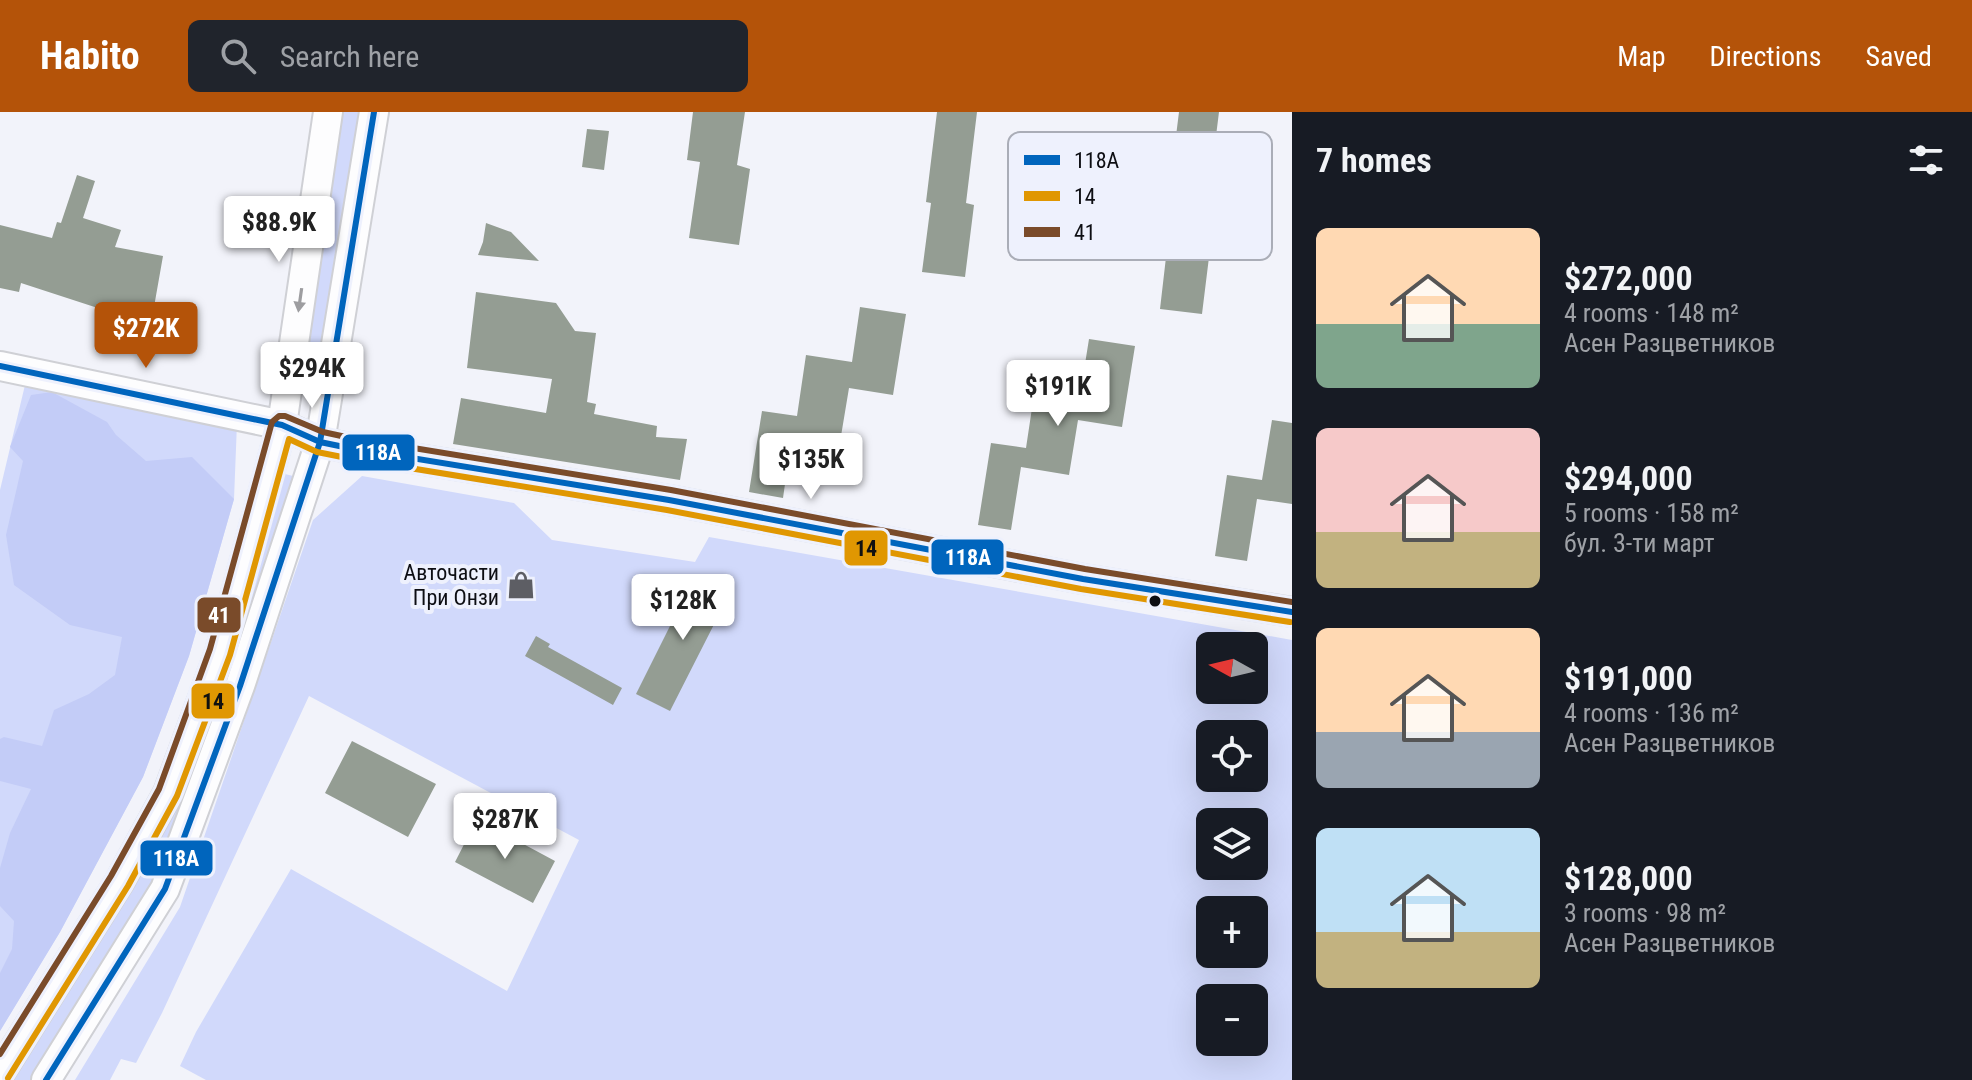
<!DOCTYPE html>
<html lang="en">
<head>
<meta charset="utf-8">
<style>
  :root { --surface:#171b24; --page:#20242c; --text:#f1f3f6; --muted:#9ea1a6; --accent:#b45309 }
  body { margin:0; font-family:"Roboto Condensed",sans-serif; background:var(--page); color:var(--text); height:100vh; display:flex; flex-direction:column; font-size:30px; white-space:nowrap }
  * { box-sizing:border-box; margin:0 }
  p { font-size:26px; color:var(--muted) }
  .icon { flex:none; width:44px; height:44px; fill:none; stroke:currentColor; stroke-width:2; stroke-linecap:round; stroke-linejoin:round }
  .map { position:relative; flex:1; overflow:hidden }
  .details { display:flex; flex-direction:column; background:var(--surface); width:680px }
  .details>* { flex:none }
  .needle { width:52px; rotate:278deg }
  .buttons { position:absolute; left:1196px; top:520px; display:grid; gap:16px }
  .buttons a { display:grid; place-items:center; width:72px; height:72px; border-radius:12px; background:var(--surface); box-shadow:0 8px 32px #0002; font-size:40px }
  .price { position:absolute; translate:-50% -68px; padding:0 18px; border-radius:8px; background:#fff; color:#222; font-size:26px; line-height:52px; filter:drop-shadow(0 2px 4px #0008) }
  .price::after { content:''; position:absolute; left:50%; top:48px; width:24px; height:18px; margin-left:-12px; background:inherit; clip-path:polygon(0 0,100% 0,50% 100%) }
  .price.on { background:var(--accent); color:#fff }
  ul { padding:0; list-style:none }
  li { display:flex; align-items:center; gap:24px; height:200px; padding:0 24px }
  li span { display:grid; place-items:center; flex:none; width:224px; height:160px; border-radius:12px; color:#555 }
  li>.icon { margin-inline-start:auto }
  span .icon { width:96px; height:96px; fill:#fffc; stroke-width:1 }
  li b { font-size:34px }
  h2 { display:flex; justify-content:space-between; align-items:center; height:96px; padding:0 24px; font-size:34px }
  header { display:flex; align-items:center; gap:48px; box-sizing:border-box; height:112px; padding:0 40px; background:var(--accent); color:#fff }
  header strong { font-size:38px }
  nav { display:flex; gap:44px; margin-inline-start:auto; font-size:28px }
  .search { width:560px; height:72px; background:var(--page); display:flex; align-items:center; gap:20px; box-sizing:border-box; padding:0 28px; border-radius:12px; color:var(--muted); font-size:30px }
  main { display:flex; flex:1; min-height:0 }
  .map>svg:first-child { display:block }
  .green { fill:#d1d9fb; fill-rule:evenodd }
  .forest { fill:#c3ccf7 }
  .building { fill:#949d93 }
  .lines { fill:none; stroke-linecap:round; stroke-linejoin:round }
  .tertiary-casing { stroke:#cfd0d5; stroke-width:32 }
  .tertiary { stroke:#fdfdfe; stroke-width:28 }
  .bus-1-casing { stroke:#eef1fd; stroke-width:12 }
  .bus-2-casing { stroke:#eef1fd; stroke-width:12 }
  .bus-3-casing { stroke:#eef1fd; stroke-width:12 }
  .bus-1 { stroke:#0065bd; stroke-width:6 }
  .bus-2 { stroke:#e09702; stroke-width:6 }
  .bus-3 { stroke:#7a4b2a; stroke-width:6 }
  .oneway { fill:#9d9da0 }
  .bus-dot { fill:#0d0e13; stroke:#eef1fd; stroke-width:3 }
  .labels { text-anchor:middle; stroke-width:8; stroke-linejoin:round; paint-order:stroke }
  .poi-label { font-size:22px; fill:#0d0e13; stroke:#eef1fd; text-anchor:end }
  .key { fill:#eef1fd; stroke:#aaadb7; stroke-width:2 }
  .key-label { font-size:22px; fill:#0d0e13 }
  .line-badge { stroke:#eef1fd; stroke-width:3 }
  .badge-label { font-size:22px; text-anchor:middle; font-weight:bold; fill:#fff }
  .pale-badge-label { font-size:22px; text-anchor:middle; font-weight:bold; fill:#111 }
</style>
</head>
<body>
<header>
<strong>Habito</strong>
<div class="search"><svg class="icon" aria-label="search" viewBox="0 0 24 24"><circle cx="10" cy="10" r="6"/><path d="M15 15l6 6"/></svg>Search here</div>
<nav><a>Map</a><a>Directions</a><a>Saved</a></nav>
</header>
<main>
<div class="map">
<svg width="1292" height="968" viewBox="0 0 1292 968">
  <rect width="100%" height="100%" fill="#f2f3fa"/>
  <path class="green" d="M328,0H372L332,260L290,255Z
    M25,273L237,311L234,387L189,544L143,665L60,820L0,919V378Z
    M269,358L309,368L165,777L46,968H0L168,681Z
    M362,364L514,391L552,428L695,450L709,425L1292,528V968H206L180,954L196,920L291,757L507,879L579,728L309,584L162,901L136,951L121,947L110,968H75L180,795L313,408ZM1210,534H1254V578H1210ZM1210,622H1254V666H1210ZM1210,710H1254V754H1210ZM1210,798H1254V842H1210ZM1210,886H1254V930H1210Z"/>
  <path class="forest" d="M52,280L107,310L116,323L146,349L192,345L234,387L189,544L143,665L60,820L0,919V861L12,837L14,809L0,794V756L10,721L31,677L0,669V627L4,625L42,634L54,598L89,582L115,563L122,525L70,513L14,473L6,423L23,349L10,335L31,283Z"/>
  <path class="building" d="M693,0H745L737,53L750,57L739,133L689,126L700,50L687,48Z
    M937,0H977L966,91L974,93L965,165L922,160L931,91L926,90Z
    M1179,0H1219L1203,128L1211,129L1202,202L1160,197L1168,128H1163Z
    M587,17L609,19L604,58L582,55Z
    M77,63L95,69L83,106L121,118L115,135L163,144L151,212L140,210L129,217L122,206L109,203L110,200L21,171L19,180L0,176V113L52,126L57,110L61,111Z
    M486,111L511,120L539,149L478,143L483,130Z
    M476,180L556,191L575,219L596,221L587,290L596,292L594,302L657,314L656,325L687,327L680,368L453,332L461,286L546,301L552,267L467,256Z
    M860,195L906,202L893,283L849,276L840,330L792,323L783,386L749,380L762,299L797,304L806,243L852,250Z
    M1089,227L1135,234L1122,315L1078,308L1069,363L1021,355L1011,418L978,413L991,331L1026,336L1035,276L1080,283Z
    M1272,308L1292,311V392L1257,387L1247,449L1215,444L1227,363L1262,368Z
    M696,462L731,479L670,599L636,582Z
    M536,524L550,532L548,535L622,576L613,593L525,544Z
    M352,629L436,672L408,725L325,681Z
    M477,707L555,749L533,791L455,750Z"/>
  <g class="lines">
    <defs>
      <path id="tertiary" d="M0,254L282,313L320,330L344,335L669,388L1083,467L1292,500
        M0,961L120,769L168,681L220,540L282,313L328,0
        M46,968L165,777L240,574L320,330L374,0"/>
    </defs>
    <use href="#tertiary" class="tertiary-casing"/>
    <use href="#tertiary" class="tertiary"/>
    <defs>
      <path id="bus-1" d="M0,254L282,313L320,330L344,335L669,388L1083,467L1292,500
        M46,968L165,777L240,574L320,330L374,0"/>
      <path id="bus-2" d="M8,966L128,774L177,684L230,543L289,327L317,340L342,345L667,398L1081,477L1290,510"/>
      <path id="bus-3" d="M0,942L111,764L159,677L210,537L272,310L279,304H285L323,320L346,325L671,378L1085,457L1292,490"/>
    </defs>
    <use href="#bus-1" class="bus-1-casing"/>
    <use href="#bus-2" class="bus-2-casing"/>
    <use href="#bus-3" class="bus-3-casing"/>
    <use href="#bus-1" class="bus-1"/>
    <use href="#bus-2" class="bus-2"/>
    <use href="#bus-3" class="bus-3"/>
  </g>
  <defs><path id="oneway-solid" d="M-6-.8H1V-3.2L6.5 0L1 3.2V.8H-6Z" transform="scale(2)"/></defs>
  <use class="oneway" href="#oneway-solid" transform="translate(300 188) rotate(98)"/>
  <defs>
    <symbol id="shop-bare" viewBox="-9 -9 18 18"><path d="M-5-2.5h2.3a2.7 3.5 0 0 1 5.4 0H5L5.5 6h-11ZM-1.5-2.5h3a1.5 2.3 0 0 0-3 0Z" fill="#5d5e64" stroke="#eef1fd" stroke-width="2.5" paint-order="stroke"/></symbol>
  </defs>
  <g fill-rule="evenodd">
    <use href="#shop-bare" x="501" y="453" width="40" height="40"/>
  </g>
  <circle class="bus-dot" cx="1155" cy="489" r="7"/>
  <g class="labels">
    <g class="poi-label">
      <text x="499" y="468">Авточасти<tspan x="499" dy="25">При Онзи</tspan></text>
    </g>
  </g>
  <rect x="1008" y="20" width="264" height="128" rx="12" class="key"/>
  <rect x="1024" y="43" width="36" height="10" fill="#0065bd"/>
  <rect x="1024" y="79" width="36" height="10" fill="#e09702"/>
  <rect x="1024" y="115" width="36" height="10" fill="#7a4b2a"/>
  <g class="key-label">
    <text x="1074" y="56">118А</text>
    <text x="1074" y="92">14</text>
    <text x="1074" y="128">41</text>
  </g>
  <g class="line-badge">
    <rect x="341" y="321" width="75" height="39" rx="8" fill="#0065bd"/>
    <rect x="843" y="417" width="46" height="38" rx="8" fill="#e09702"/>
    <rect x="930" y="426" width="75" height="38" rx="8" fill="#0065bd"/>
    <rect x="196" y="484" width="46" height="38" rx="8" fill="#7a4b2a"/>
    <rect x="190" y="570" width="46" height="38" rx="8" fill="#e09702"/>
    <rect x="139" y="727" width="75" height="38" rx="8" fill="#0065bd"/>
  </g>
  <g class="badge-label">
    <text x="378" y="348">118А</text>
    <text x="968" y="453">118А</text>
    <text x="219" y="511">41</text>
    <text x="176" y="754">118А</text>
  </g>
  <g class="pale-badge-label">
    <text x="866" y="444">14</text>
    <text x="213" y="597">14</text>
  </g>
</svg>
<div class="buttons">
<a><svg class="needle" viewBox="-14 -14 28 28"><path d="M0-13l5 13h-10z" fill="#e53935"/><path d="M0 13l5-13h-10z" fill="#9ea1a6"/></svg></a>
<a><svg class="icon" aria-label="locate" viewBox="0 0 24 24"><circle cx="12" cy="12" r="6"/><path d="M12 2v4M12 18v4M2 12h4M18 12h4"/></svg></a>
<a><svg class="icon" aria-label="layers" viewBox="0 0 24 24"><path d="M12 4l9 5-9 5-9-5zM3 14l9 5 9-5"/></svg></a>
<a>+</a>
<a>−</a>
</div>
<b class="price" style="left:279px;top:152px">$88.9K</b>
<b class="price on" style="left:146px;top:258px">$272K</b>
<b class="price" style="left:312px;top:298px">$294K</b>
<b class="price" style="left:1058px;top:316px">$191K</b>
<b class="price" style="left:811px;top:389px">$135K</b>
<b class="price" style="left:683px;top:530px">$128K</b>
<b class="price" style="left:505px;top:749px">$287K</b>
</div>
<section class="details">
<h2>7 homes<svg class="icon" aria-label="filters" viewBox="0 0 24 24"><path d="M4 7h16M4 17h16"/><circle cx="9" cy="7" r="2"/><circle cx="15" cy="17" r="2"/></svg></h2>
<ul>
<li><span style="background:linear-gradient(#ffd9b3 60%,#7fa58c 0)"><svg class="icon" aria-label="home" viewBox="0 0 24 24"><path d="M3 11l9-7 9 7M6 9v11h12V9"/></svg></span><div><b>$272,000</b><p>4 rooms · 148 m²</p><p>Асен Разцветников</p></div></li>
<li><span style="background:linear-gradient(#f6c9c9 65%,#c2b280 0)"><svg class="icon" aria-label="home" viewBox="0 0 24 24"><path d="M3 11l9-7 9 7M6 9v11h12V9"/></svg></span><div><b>$294,000</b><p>5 rooms · 158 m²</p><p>бул. 3-ти март</p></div></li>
<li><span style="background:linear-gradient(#ffd9b3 65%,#9aa5b1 0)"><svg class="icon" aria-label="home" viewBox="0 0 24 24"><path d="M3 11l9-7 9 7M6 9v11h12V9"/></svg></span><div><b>$191,000</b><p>4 rooms · 136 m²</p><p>Асен Разцветников</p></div></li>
<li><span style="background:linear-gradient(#bfe0f5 65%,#c2b280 0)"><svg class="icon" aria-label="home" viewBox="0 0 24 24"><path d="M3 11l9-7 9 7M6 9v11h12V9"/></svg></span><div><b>$128,000</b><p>3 rooms · 98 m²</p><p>Асен Разцветников</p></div></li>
</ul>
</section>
</main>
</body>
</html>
